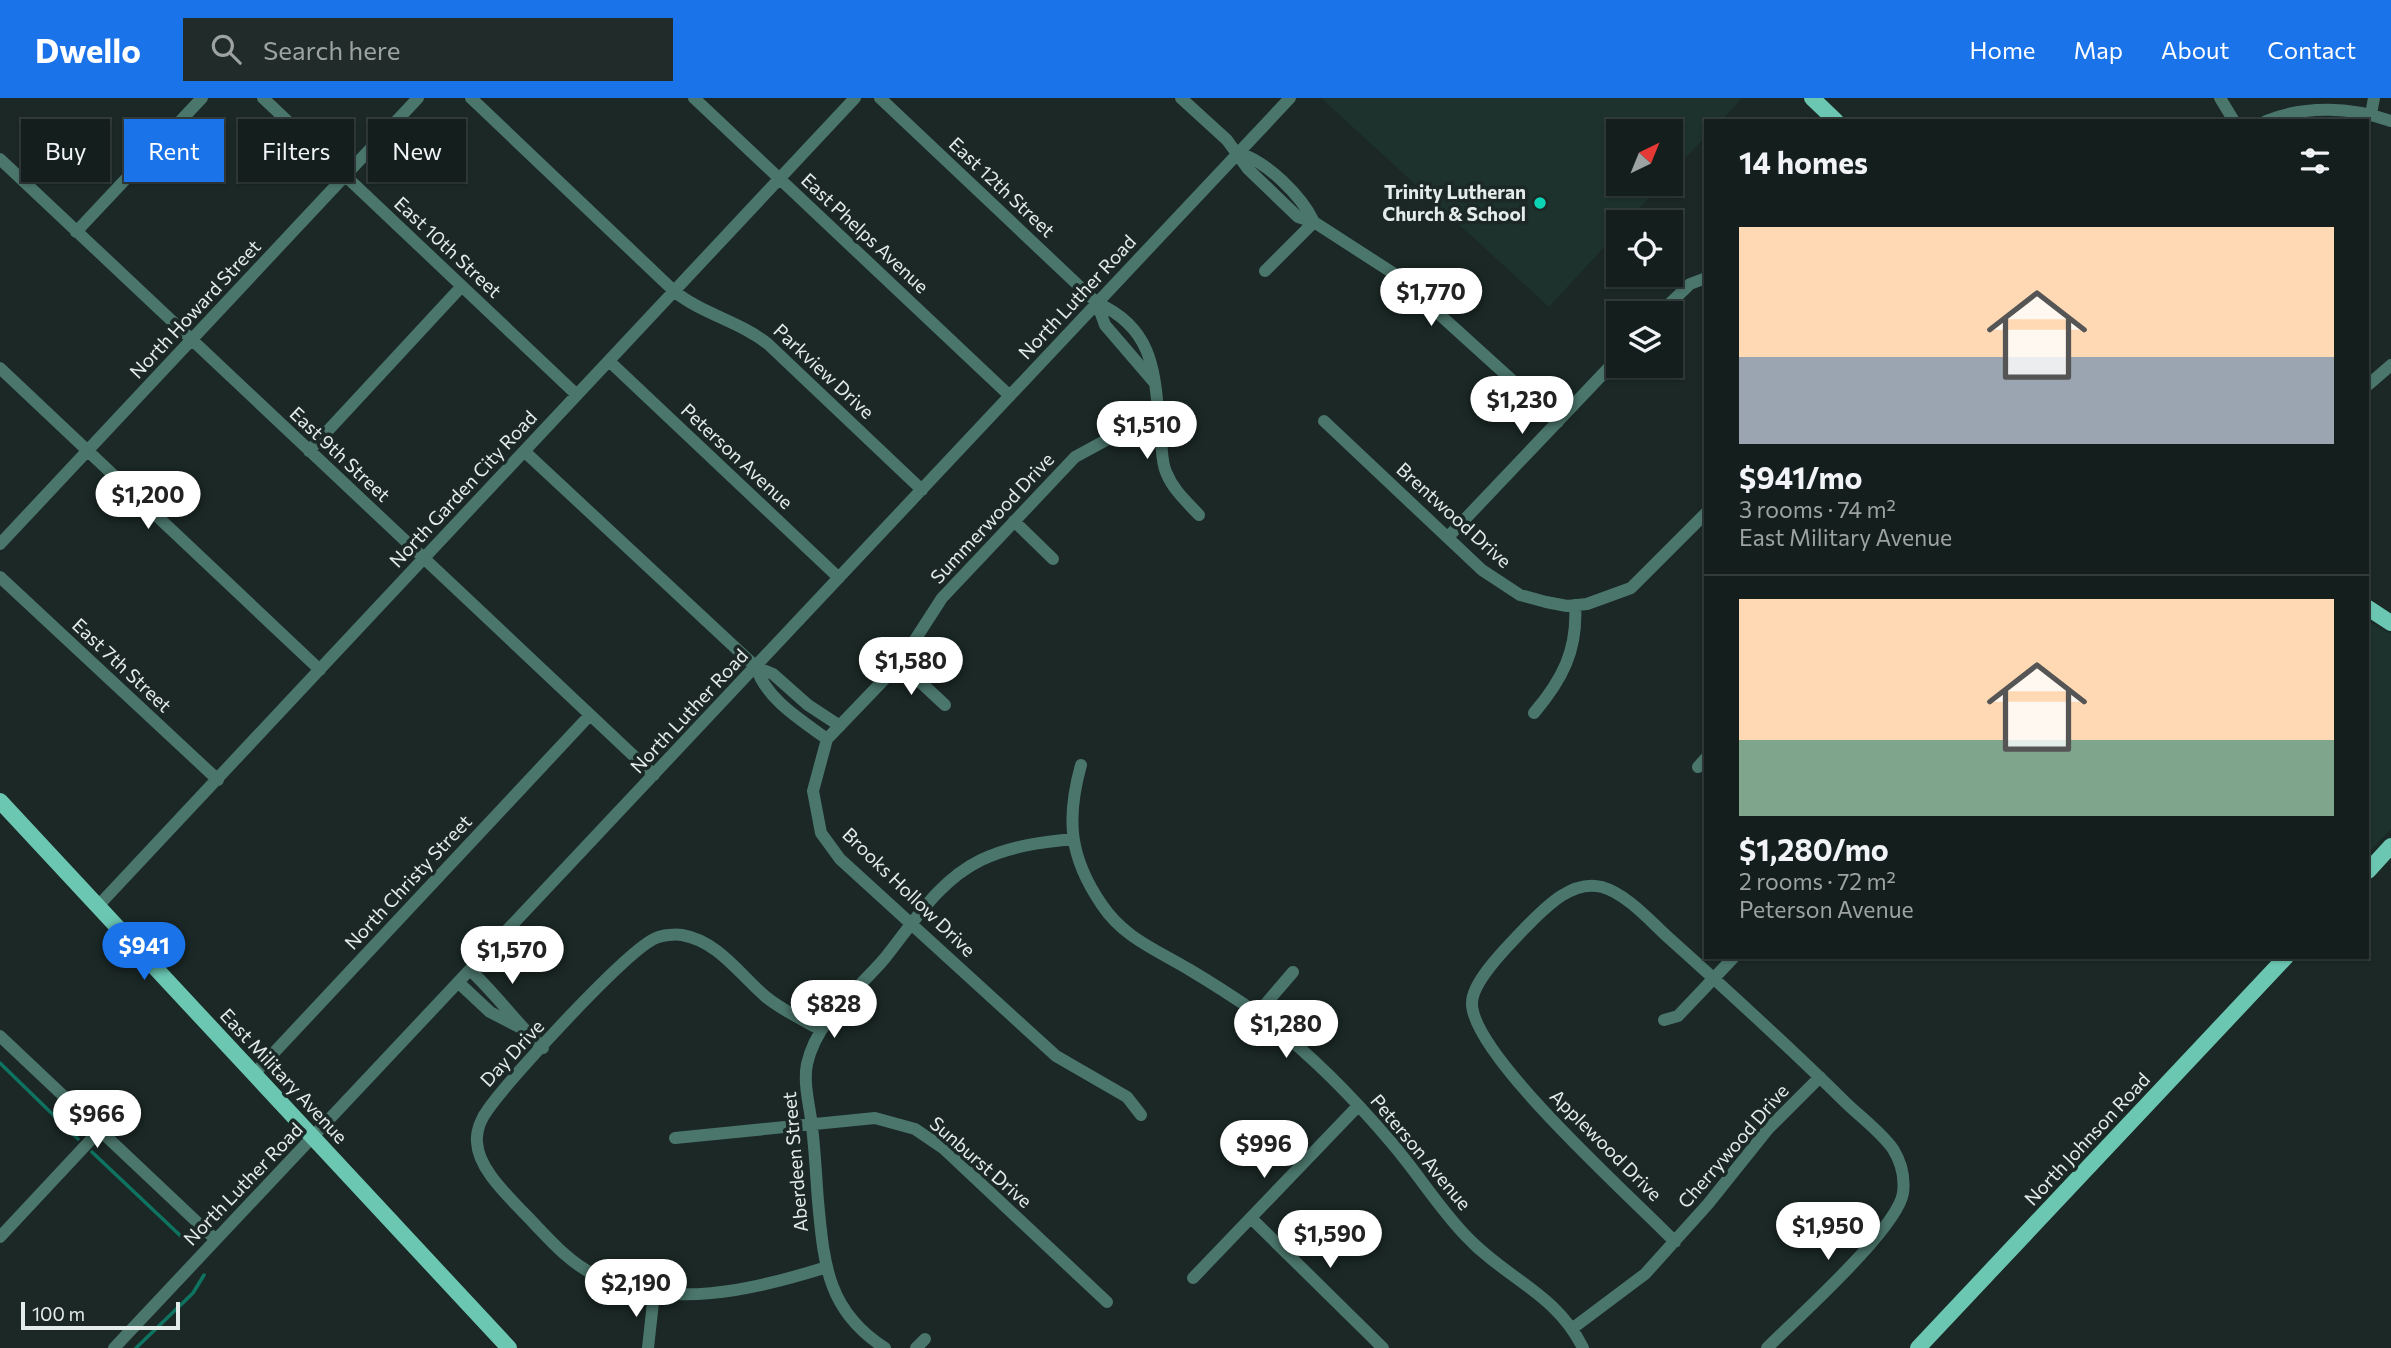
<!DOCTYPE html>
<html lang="en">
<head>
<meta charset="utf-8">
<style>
  :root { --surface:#141e1c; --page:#212b29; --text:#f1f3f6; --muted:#9da2a3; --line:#333c3b; --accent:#1a73e8 }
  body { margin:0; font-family:Commissioner,sans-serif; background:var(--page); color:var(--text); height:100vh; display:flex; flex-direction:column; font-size:26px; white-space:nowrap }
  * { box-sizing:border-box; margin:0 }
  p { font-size:23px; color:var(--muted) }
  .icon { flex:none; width:38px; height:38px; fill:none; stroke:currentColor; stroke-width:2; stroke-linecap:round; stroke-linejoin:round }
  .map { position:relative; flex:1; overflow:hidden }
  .sheet { position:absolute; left:1704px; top:21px; width:665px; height:840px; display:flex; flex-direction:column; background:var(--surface); border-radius:0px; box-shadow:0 2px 5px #0004,0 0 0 2px var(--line) }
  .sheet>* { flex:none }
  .banner { position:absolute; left:21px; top:21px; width:665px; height:63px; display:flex; gap:14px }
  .needle { width:46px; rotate:43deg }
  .buttons { position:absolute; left:1606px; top:21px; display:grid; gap:14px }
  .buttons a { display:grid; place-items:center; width:77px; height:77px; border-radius:0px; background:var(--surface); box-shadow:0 2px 5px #0004,0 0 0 2px var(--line); font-size:35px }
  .scale { position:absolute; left:21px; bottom:18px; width:159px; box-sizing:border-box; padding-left:7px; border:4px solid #e4ecea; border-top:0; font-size:19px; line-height:24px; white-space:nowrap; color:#e4ecea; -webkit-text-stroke:5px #1b2825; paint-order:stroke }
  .price { position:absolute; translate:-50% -60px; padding:0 16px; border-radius:24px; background:#fff; color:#222; font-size:23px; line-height:46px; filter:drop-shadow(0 2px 4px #0008) }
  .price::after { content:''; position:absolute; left:50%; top:42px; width:21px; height:16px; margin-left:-10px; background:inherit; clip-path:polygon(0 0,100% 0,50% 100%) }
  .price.on { background:var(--accent); color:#fff }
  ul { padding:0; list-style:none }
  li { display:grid; align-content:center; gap:14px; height:371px; padding:0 35px }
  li+li { border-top:2px solid var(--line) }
  li span { display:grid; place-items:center; height:217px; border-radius:0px; color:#555 }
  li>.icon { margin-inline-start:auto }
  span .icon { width:126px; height:126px; fill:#fffc; stroke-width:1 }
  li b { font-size:30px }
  h2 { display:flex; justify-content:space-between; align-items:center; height:84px; padding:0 35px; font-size:30px }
  .tag { padding:0 24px; border-radius:0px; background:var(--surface); box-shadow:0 2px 5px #0004,0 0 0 2px var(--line); font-size:24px; line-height:63px }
  .tag.on { background:var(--accent); color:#fff }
  header { display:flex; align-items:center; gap:42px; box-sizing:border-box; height:98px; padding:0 35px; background:var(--accent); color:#fff }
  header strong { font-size:33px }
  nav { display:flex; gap:38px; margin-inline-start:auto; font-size:24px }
  .search { width:490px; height:63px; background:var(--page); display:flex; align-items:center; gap:18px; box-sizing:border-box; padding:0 24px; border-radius:0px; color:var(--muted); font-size:26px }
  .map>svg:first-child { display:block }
  .built { fill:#1d322d }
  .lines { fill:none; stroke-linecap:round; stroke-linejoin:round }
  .stream { stroke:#0f7361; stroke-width:3.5 }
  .minor { stroke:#4b766b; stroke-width:12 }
  .major { stroke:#6bc7b2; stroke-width:16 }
  .poi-dot { fill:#0cd5b5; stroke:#1b2825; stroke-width:2.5 }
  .labels { text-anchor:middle; stroke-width:7; stroke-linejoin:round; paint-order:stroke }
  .street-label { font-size:19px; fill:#e4ecea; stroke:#1b2825 }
  .poi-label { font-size:19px; font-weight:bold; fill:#e4ecea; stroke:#1b2825; text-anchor:end }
</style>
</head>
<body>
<header>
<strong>Dwello</strong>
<div class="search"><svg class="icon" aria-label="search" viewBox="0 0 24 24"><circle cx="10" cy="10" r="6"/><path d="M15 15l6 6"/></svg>Search here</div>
<nav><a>Home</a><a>Map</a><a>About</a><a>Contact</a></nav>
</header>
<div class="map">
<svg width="2391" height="1250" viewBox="0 0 2391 1250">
  <rect width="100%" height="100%" fill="#1b2825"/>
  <path class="built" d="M1321,0H1742L1721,23H1706V38L1671,76V33H1619V86H1662L1627,124H1619V133L1549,209Z
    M2368,523L2391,536V731L2368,755Z"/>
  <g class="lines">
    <path class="stream" d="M0,965L78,1041
      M92,1054L186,1143
      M136,1250L193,1195L204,1177"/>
    <path class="minor" d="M263,0L577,297
      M471,0L674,193C702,216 739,223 768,246L922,392
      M694,0L1010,298
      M880,0L1097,205C1160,233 1154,284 1161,342C1162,353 1162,365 1166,374C1173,392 1187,404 1199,417
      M1181,0L1227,42L1248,71L1298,119L1314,124L1396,177L1558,324
      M2220,0L2234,23
      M2371,16L2374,0
      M2266,23C2306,7 2351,9 2391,23
      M1239,55C1267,64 1301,97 1314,124
      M0,61L654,677
      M76,134L202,0
      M1265,173L1314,124
      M1097,205L1105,227L1154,284
      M1660,215L1690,186L1706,180
      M609,263L839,480
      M0,270L320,572
      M2368,287L2391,267
      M1324,323L1482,472L1520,497L1546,504L1567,508L1587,506L1631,490L1706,415
      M309,353L462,188
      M524,353L756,569L773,576L808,607L840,628
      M1014,423L1053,461
      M1448,439L1619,259
      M0,446L418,0
      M0,479L218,682
      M900,565L945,607
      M756,569C766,601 801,622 827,641
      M1534,615C1562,582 1578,552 1575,507
      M1081,667C1066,721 1069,759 1102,807C1124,840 1157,852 1190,872C1212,885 1235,900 1257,915C1305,951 1351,997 1390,1043C1417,1074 1438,1109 1466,1138C1506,1181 1556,1195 1583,1250
      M1698,669L1706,660
      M98,808L855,0
      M471,873C497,897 517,926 543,950
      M459,885L490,914L521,930
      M1257,916L1293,874
      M1664,922L1678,918L1734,859
      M821,932C803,922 782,912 766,899C740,877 718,843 682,837C675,836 662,837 656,840C628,851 510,980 489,1010C482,1019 476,1032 477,1044C478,1070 506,1096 523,1114C545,1136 566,1163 595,1177C668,1213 754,1192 827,1169
      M0,938L216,1142
      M254,976L590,617
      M1141,1017L1127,999L1056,958L840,761L821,735L813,693L827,641L900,565L942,500L1075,359L1110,340L1160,331
      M675,1040L875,1020L915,1031L943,1050L1107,1204
      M1251,1120L1383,1250
      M0,1139L100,1032
      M1675,1144C1635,1102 1471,957 1472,905C1472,883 1509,847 1524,831C1544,811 1571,781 1602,789C1627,796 1651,824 1670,841C1729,894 1787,947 1843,1002C1859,1018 1880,1033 1893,1051C1901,1064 1905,1080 1903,1095C1898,1130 1796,1221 1767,1250
      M1193,1180L1358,1008
      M1573,1230L1645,1176L1708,1106L1768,1031L1820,979
      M114,1250L1290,0
      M648,1250L654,1195
      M885,1250C827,1213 824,1166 818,1103C816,1078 815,1053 812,1029C810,1009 803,986 807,966C817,921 857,893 885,860C914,824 938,783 981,762C1011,748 1041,744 1073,741
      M916,1250L925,1241"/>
    <path class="major" d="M1812,0L1836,23
      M2368,510L2391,525
      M0,703L509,1250
      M2368,773L2391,748
      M1918,1250L2286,859"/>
  </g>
  <circle class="poi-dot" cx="1540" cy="105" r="7"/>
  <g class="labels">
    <g class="street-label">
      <text transform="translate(1002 89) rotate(43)" y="7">East 12th Street</text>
      <text transform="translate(865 135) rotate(43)" y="7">East Phelps Avenue</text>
      <text transform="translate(448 149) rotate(43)" y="7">East 10th Street</text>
      <text transform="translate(1077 199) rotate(-47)" y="7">North Luther Road</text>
      <text transform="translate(195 211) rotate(-47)" y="7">North Howard Street</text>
      <text transform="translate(824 273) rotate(43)" y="7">Parkview Drive</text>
      <text transform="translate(340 356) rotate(43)" y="7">East 9th Street</text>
      <text transform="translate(737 358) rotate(43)" y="7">Peterson Avenue</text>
      <text transform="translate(463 391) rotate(-47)" y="7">North Garden City Road</text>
      <text transform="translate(1454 417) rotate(42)" y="7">Brentwood Drive</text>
      <text transform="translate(992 420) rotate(-47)" y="7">Summerwood Drive</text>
      <text transform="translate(122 567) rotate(43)" y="7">East 7th Street</text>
      <text transform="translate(689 613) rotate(-47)" y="7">North Luther Road</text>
      <text transform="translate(408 784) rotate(-47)" y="7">North Christy Street</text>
      <text transform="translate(909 794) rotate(44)" y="7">Brooks Hollow Drive</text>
      <text transform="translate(512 955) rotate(-47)" y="7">Day Drive</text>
      <text transform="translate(284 978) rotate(47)" y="7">East Military Avenue</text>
      <text transform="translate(2087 1041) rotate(-47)" y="7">North Johnson Road</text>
      <text transform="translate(1606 1047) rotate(45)" y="7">Applewood Drive</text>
      <text transform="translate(1733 1048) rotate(-49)" y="7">Cherrywood Drive</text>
      <text transform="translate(1421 1054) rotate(50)" y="7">Peterson Avenue</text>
      <text transform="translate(795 1064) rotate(-95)" y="7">Aberdeen Street</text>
      <text transform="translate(981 1064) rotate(41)" y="7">Sunburst Drive</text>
      <text transform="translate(243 1086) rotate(-46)" y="7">North Luther Road</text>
    </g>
    <g class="poi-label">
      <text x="1526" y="101">Trinity Lutheran<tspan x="1526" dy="22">Church &amp; School</tspan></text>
    </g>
  </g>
</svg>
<div class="buttons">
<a><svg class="needle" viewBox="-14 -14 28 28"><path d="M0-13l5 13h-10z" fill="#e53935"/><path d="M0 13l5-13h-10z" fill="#9da2a3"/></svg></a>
<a><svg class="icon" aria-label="locate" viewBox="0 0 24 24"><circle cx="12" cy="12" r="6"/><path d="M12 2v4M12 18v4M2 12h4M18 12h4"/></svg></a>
<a><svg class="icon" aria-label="layers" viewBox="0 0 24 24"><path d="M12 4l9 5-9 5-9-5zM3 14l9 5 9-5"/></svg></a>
</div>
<div class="scale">100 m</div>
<b class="price" style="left:1431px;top:230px">$1,770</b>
<b class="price" style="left:1522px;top:338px">$1,230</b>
<b class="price" style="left:1147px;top:363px">$1,510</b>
<b class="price" style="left:148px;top:433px">$1,200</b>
<b class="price" style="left:911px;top:599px">$1,580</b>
<b class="price on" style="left:144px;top:884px">$941</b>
<b class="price" style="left:512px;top:888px">$1,570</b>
<b class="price" style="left:834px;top:942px">$828</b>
<b class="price" style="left:1286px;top:962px">$1,280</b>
<b class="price" style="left:97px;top:1052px">$966</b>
<b class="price" style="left:1264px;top:1082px">$996</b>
<b class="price" style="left:1828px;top:1164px">$1,950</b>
<b class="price" style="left:1330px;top:1172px">$1,590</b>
<b class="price" style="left:636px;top:1221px">$2,190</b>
<div class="banner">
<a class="tag">Buy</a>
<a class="tag on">Rent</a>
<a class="tag">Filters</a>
<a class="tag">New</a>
</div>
<section class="sheet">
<h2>14 homes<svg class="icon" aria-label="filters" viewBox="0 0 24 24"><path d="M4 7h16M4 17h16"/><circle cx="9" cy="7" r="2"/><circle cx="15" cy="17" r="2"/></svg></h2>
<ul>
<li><span style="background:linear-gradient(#ffd9b3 60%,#9aa5b1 0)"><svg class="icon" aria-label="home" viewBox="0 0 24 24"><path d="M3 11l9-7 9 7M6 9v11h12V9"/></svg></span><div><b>$941/mo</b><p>3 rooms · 74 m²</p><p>East Military Avenue</p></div></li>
<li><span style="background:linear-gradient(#ffd9b3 65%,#7fa58c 0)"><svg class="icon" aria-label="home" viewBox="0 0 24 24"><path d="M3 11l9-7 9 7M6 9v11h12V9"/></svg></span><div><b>$1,280/mo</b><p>2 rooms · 72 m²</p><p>Peterson Avenue</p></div></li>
</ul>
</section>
</div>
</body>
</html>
